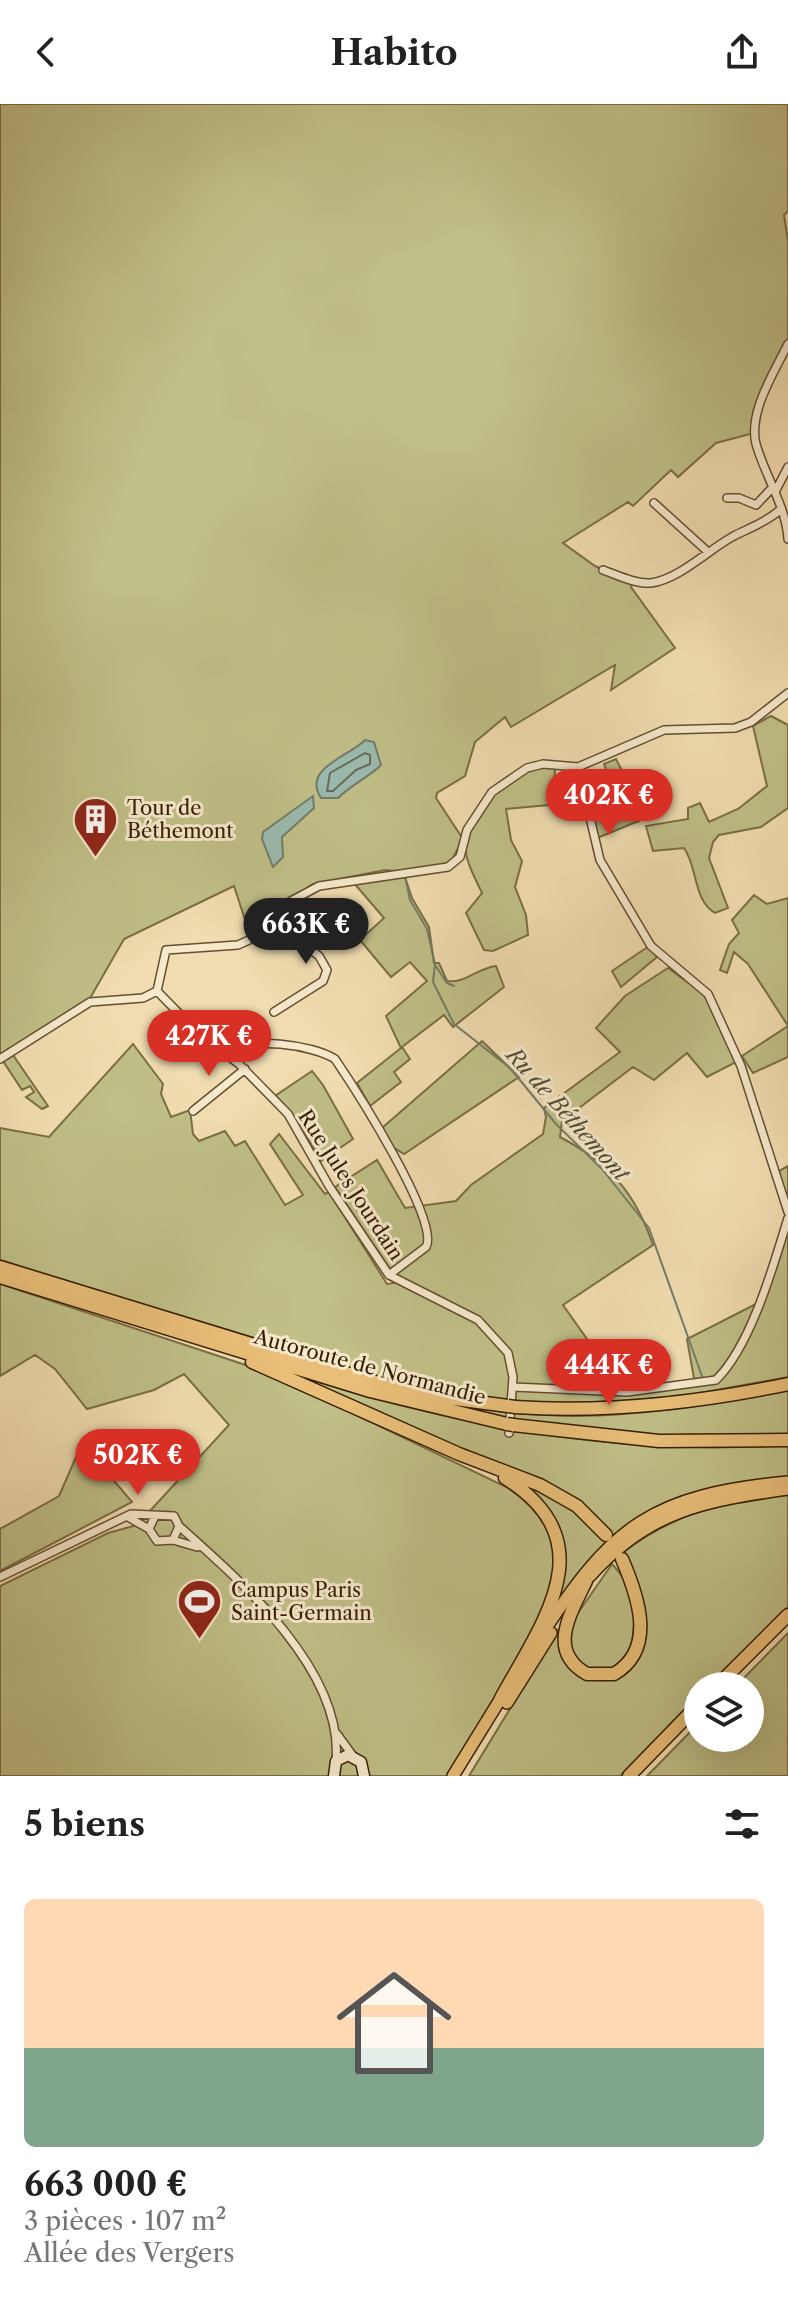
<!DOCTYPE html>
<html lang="fr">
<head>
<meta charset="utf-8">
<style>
  :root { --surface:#fff; --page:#f2f2f2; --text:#222; --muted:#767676; --line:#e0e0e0; --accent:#d93025 }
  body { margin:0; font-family:"Libre Caslon Text",serif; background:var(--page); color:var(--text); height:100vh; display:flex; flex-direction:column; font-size:30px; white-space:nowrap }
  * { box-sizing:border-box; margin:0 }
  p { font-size:26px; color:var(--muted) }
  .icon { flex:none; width:44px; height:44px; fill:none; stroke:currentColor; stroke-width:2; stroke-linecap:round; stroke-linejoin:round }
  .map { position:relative; height:1672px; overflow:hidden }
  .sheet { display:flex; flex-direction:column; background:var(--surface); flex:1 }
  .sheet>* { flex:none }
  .fabs { position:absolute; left:684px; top:1568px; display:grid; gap:16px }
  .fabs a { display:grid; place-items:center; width:80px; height:80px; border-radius:50%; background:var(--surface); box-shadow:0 8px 32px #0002; font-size:40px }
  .price { position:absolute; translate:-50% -68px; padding:0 18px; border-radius:28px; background:var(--accent); color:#fff; font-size:26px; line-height:52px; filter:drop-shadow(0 2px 4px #0008) }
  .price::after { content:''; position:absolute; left:50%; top:48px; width:24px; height:18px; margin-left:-12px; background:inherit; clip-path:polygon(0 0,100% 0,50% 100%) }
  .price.on { background:#222; color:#fff }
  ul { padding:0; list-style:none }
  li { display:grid; align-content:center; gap:16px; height:424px; padding:0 24px }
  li+li { border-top:2px solid var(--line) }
  li span { display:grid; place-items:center; height:248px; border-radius:12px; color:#555 }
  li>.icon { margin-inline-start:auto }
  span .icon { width:144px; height:144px; fill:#fffc; stroke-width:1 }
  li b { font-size:34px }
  h2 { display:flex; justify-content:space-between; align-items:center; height:96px; padding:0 24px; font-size:34px }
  header { display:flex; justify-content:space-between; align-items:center; height:104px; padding:0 24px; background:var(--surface); font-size:36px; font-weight:800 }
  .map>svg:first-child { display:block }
  .green { fill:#c0bf87; stroke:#7b6e44; stroke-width:2 }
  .water { fill:#9bbbaf; stroke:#737c6a; stroke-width:2 }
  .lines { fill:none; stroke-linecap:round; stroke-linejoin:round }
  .shore { stroke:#686c58; stroke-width:2 }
  .stream { stroke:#737c6a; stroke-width:2 }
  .street-casing { stroke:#654e2e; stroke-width:10 }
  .secondary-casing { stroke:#361e02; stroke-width:13 }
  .primary-casing { stroke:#361e02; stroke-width:14 }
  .highway-casing { stroke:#361e02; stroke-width:15 }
  .street { stroke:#f6e9cc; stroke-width:7 }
  .secondary { stroke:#f6e9cc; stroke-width:10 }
  .primary { stroke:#e8be78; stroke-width:11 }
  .highway { stroke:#e8be78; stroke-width:12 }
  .highway-bridge-casing { stroke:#361e02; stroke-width:15; stroke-linecap:butt }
  .highway-bridge { stroke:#e8be78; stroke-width:12 }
  .labels { text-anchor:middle; stroke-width:6; stroke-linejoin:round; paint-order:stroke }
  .poi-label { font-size:20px; fill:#361e02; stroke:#f6e9cc; text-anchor:start }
  .street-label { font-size:20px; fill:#361e02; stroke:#f6e9cc }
  .water-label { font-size:22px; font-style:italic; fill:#544d36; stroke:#f6e9cc }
</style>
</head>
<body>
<header><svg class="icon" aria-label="back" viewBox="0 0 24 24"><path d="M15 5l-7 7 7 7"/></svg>Habito<svg class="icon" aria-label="share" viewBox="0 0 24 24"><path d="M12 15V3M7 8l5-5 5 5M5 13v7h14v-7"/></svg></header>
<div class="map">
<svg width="788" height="1672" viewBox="0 0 788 1672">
  <rect width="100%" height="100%" fill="#f1ddb1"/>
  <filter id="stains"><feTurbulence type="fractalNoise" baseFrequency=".0025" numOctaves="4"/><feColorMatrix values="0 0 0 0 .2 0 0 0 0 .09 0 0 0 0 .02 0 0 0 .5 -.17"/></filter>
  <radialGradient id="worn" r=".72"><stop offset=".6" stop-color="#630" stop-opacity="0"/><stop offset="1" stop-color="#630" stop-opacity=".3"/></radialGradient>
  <path class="green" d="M0,0H788V107L784,111L788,137V236L765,284L754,329L716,339L678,373L671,366L633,402L628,398L563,439L595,462L633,478L631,483L675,544L611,586L615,561L511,623L505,613L475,638L465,672L437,689L436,694L463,735L448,763L423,770L385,766L313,780L290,795L250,831L234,782L124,835L89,896L0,952Z
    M771,612L788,621V704L761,723L719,731L713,738L709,754L728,804L715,809C693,796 698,764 684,744L653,747L646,722L688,715V704L700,699L709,718L738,705L767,682L753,622Z
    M616,655L646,714L597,734L592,710L597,706L612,708L618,697L604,660Z
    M539,662L555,664L554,687L549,701L506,705L511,736L522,757L515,783L526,811L528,831L493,847L484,846L466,809L482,789C477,778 470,766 467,754C457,712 505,674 539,662Z
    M405,773L412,794L429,823L434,859H439L447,877C464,880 478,864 496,862L504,883L453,923L444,911L402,943L410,955L394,968L401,978L370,1002L357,979L401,944L386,912L427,877L410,858L391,873L360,836L384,814L353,778Z
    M754,791L767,800L788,794V953L753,969L742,952L788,922L748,860L734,848L727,869L720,866L729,840L739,829L732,816Z
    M649,842L657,853L621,883L612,867Z
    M668,864L712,896L736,958L707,973L687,949L654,976L633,963L562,1017L560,1033C609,1059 635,1088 653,1141L563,1201L623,1286L695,1280L687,1235L760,1198L787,1109L774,1070L788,1062V1273L645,1299H540L462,1291L376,1273L0,1156V1024L49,1033L133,940L163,980L161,990L171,1013L190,1006L193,1030L199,1037L225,1027L235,1042L245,1037L285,1101L303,1091L270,1040L279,1030L325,1090L329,1088L387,1180L394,1179L392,1168L335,1083L377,1056L405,1104L456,1097L471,1081L543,1030L546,1013L544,1004L620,948L596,924L625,892Z
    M482,937L519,973L404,1050L393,1043L382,1024Z
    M13,951L48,1002L42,1005L26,993L34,988L30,982L22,986L3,957Z
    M312,967L323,981L353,1035L321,1057L299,1020L275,992Z
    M0,1180L267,1268L525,1392L549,1425L556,1454L547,1506L448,1672H0V1482L108,1429L137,1421L229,1321L184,1270L154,1286L87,1305L55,1265L35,1251L0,1272Z
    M277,1265C445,1320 611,1353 788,1341V1374C677,1385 621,1404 557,1500C578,1431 542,1431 521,1377L576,1407L602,1434L581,1404Z
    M788,1285V1331L716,1336L549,1323L405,1293C451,1300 498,1309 545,1311C627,1316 708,1301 788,1285Z
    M93,1352L132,1398L0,1467V1425L59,1392L76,1353Z
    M788,1391V1503L708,1582H698V1592L620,1672H469L558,1526L560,1538L590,1575C670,1579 627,1495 625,1447C674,1410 728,1395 788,1391Z
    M612,1460C639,1488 637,1518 629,1552L605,1569L581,1562L568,1545L571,1519Z
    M788,1529V1672H647L698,1620V1634H750V1582H736Z"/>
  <path class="water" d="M365,636L374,638L381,661C373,670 351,681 338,694H321C301,664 352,651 365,636Z
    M313,692L314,704L282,733L283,753L273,763L262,735L263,728Z"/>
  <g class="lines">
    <path class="shore" d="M365,649L370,651V660L356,666L333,687H327L330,669Z"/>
    <path class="stream" d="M405,772L410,796L427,825L435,860L433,878L454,920L510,964L556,1020L602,1065L649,1124L703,1275
      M435,861L447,879L454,882"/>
    <defs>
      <path id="street" d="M788,240C775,267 748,308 756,340C765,372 786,402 788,435
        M775,388L788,363
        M727,394H739L756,401L773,383
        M654,399L708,448
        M603,466C617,471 635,480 651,479C679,475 707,447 732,433C749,424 765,419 780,406
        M578,663L600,756L651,842L708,890L741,962L788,1108
        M296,830L311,818
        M157,887L166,846L238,841L249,836L291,797L319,782L448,763L460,753L467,726L492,688L527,664L543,660L578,663L664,626L735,624L751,618L788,589
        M157,887L200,931L239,960L288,1010L329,1082L389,1171L478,1216L508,1249L513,1273L509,1329
        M274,908L323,877L327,866L319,852L303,840L280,807
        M227,950C247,931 313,941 335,955C354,983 441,1118 426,1143L389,1171
        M0,955L90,898L143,894L157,887
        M193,1007L245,965
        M513,1283L627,1288L716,1276C751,1242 774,1160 788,1114
        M155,1412L149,1425L157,1437L173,1436L179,1422
        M128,1413L149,1425
        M173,1436L197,1443
        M0,1473L131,1410L174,1412L179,1422C241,1477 344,1567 336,1657
        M337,1630L353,1652"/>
      <path id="secondary" d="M334,1672L336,1657L348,1651L361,1658L364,1672"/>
      <path id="primary" d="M590,1472C649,1406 704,1397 788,1385
        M539,1535C612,1421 652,1391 788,1378
        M507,1599L551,1529
        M453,1672L506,1586"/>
      <path id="highway" d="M0,1163L382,1280L432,1292L508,1302
        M0,1173L370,1287L507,1320
        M252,1258L459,1350L540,1381L577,1402L606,1431
        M515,1303C608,1309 697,1299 788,1280
        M513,1321L659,1337L788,1336
        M586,1477C571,1509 546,1547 587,1570H614C657,1545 638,1492 622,1455
        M717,1582L788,1511
        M501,1594C544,1516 606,1437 505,1374
        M629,1672L698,1601"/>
    </defs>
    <use href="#street" class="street-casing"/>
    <use href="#secondary" class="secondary-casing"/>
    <use href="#primary" class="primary-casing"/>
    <use href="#highway" class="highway-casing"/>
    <use href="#street" class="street"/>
    <use href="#secondary" class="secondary"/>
    <use href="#primary" class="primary"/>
    <use href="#highway" class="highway"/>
    <defs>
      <path id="highway-bridge" d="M508,1302L515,1303
        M507,1320L513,1321"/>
    </defs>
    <use href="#highway-bridge" class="highway-bridge-casing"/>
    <use href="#highway-bridge" class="highway-bridge"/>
  </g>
  <defs>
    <symbol id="building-pin" viewBox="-11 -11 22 30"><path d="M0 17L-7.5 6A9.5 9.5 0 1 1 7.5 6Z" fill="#8f2418" stroke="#f6e9cc"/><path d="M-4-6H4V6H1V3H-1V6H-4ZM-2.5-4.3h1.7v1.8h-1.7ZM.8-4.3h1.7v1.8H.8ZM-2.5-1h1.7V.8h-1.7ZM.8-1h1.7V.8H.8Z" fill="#fff"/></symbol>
    <symbol id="stadium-pin" viewBox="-11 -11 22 30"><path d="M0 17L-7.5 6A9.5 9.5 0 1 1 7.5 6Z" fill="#8f2418" stroke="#f6e9cc"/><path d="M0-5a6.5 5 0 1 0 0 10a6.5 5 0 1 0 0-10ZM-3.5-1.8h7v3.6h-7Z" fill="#fff"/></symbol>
  </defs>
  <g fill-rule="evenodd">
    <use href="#building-pin" x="70" y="690" width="51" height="69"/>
    <use href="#stadium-pin" x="174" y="1472" width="51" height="69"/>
  </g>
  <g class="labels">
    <g class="poi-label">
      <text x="127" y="711">Tour de<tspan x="127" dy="23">Béthemont</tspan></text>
      <text x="231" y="1493">Campus Paris<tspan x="231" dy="23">Saint-Germain</tspan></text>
    </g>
    <g class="street-label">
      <text transform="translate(351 1081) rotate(57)" y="7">Rue Jules Jourdain</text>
      <text transform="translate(370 1263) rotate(15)" y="7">Autoroute de Normandie</text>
    </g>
    <g class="water-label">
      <text transform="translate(568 1010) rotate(48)" y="8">Ru de Béthemont</text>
    </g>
  </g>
  <rect width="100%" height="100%" filter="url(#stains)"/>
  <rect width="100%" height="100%" fill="url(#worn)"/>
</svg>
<div class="fabs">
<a><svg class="icon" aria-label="layers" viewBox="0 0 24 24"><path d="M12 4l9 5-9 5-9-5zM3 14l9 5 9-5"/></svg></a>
</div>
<b class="price" style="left:609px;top:733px">402K €</b>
<b class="price on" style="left:306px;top:862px">663K €</b>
<b class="price" style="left:209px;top:974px">427K €</b>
<b class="price" style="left:609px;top:1303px">444K €</b>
<b class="price" style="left:138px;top:1393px">502K €</b>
</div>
<section class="sheet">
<h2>5 biens<svg class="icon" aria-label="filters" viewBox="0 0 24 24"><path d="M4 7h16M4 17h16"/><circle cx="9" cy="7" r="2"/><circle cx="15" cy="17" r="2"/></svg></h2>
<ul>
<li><span style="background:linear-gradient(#ffd9b3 60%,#7fa58c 0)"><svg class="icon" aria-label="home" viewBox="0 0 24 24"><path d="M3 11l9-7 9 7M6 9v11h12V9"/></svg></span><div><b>663 000 €</b><p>3 pièces · 107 m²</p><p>Allée des Vergers</p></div></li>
</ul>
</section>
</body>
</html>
